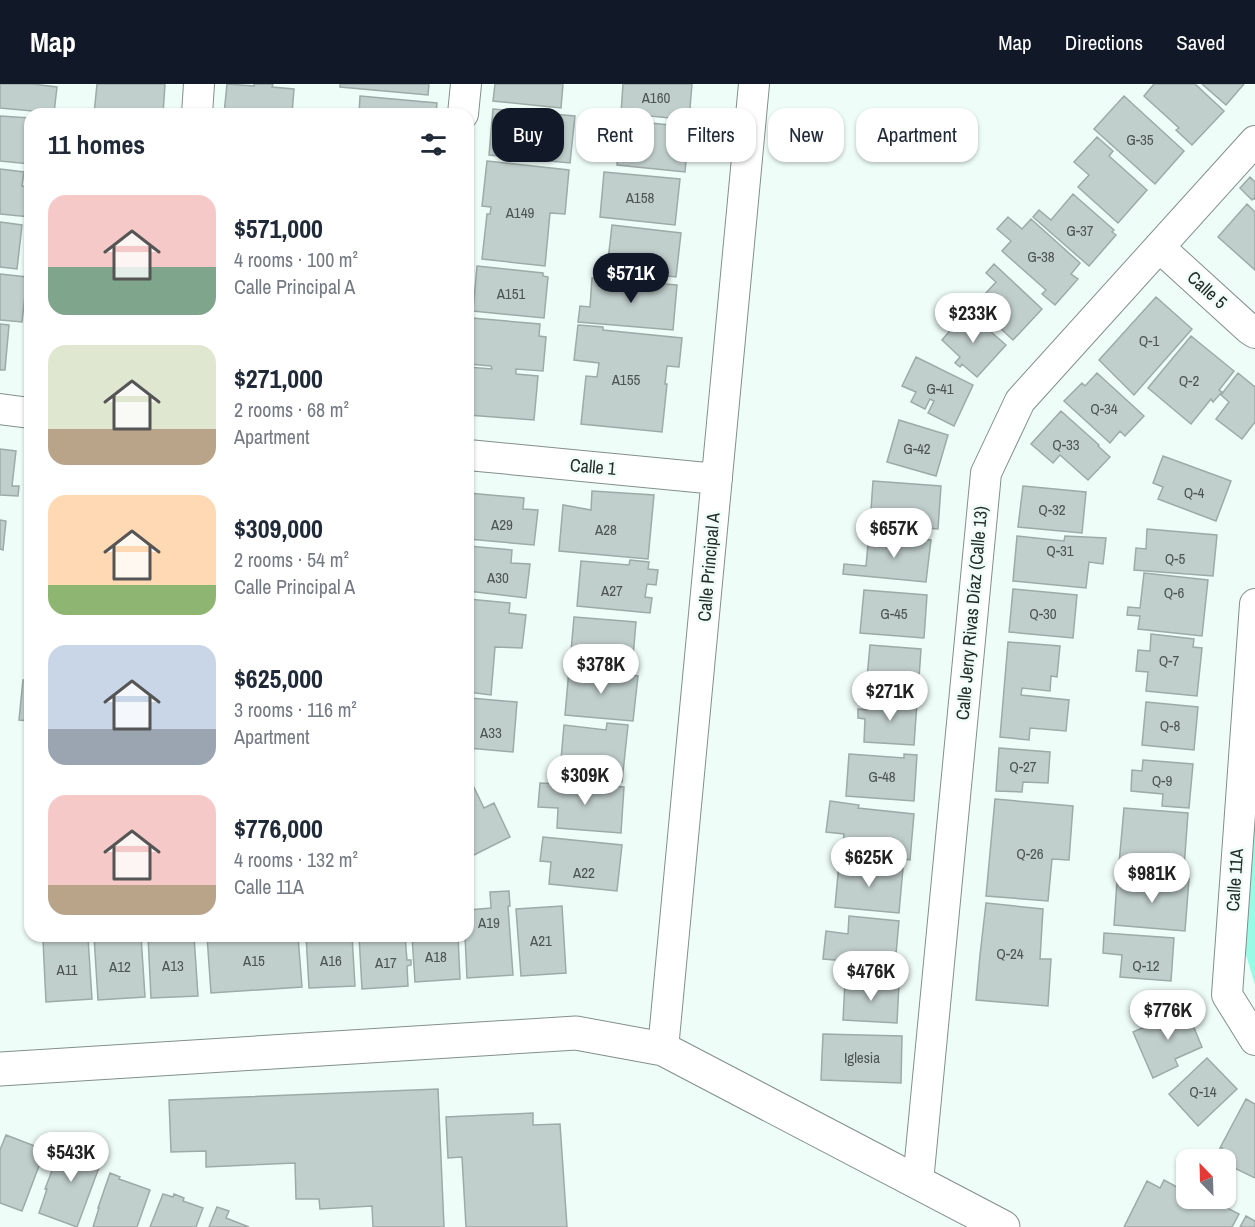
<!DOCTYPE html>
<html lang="en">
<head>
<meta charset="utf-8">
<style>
  :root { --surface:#fff; --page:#f2f2f3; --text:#1f2937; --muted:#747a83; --accent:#111827 }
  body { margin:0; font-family:"Archivo Narrow",sans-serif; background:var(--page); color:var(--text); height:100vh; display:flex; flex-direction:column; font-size:22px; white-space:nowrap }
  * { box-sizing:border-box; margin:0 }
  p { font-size:20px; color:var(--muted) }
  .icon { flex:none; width:33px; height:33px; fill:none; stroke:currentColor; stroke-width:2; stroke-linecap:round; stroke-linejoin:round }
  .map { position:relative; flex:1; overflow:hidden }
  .panel { position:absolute; left:24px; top:24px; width:450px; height:834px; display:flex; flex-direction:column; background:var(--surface); border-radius:18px; box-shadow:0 2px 4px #0004 }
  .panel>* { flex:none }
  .guide { position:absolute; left:492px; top:24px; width:570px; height:54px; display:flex; gap:12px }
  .needle { width:39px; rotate:337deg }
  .tools { position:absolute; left:1176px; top:1065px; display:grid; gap:12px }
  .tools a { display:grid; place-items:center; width:60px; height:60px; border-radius:12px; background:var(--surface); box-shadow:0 2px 4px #0004; font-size:30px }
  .price { position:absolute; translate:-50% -51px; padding:0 14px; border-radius:21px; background:#fff; color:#222; font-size:20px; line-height:39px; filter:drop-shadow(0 2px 3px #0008) }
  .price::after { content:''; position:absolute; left:50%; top:36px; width:18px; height:14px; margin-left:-9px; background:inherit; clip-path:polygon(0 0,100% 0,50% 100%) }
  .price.selected { background:var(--accent); color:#fff }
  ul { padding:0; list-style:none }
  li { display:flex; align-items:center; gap:18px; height:150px; padding:0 24px }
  li span { display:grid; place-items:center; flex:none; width:168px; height:120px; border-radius:18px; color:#555 }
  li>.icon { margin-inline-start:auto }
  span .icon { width:72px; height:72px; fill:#fffc; stroke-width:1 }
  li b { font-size:26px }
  h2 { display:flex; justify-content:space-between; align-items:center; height:72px; padding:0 24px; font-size:26px }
  .chip { padding:0 21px; border-radius:18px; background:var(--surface); box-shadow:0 2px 4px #0004; font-size:21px; line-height:54px }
  .chip.selected { background:var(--accent); color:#fff }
  header { display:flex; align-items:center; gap:36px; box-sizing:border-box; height:84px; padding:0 30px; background:var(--accent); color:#fff }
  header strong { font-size:28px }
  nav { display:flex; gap:33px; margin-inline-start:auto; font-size:21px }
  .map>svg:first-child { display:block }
  .green { fill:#97fbe5 }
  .building { fill:#c1cfcc; stroke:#9daaa7; stroke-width:1.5 }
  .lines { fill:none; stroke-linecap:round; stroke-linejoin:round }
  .minor-casing { stroke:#828f8c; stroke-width:32 }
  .tertiary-casing { stroke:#828f8c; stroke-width:35 }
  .minor { stroke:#fff; stroke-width:30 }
  .tertiary { stroke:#fff; stroke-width:33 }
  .labels { text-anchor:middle; stroke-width:5; stroke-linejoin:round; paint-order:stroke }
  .number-label { font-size:15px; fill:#4d5552 }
  .street-label { font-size:18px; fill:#262c2a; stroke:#effdf9 }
</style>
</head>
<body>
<header>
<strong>Map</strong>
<nav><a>Map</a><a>Directions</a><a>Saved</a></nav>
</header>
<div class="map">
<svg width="1255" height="1143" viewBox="0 0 1255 1143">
  <rect width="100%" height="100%" fill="#effdf9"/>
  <path class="green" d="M1255,712V901L1244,864Z"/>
  <path class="building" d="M0,0H33L57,3L54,29L0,24Z
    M97,0H165L163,30H94Z
    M227,0L254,2V0H273L272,3L294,5L292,30H224Z
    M340,0H429L428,11L340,3Z
    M495,0H563L561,24L493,17Z
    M623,0H692L689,36L621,29Z
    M1154,0H1195L1224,27L1192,61L1176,46L1179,44L1144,12Z
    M1202,0H1244L1226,21Z
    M360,12L437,19L436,30H359Z
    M1124,12L1184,67L1155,100L1094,45Z
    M493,25L575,32L570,79L489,71Z
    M0,32L30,34V80L0,77Z
    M621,36L689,43L685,88L617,81Z
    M1097,53L1113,67L1109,72L1147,106L1118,139L1078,103L1089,91L1074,78Z
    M487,77L569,86L565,130L550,129L545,182L482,175L487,130H490L491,123L482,122Z
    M0,85L24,88L22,102L30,103V133L0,130Z
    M604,88L680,95L675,141L600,133Z
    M1250,93L1255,98V116L1254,114L1252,116L1240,104Z
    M1073,110L1114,146L1112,148L1116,151L1089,182L1033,133L1039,126L1051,136Z
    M1247,120L1255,128V186L1218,153Z
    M1008,133L1022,145L1031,135L1080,179L1071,190L1078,195L1055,221L1042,210L1046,206L1002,167L1011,157L997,145Z
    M0,138L22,141L17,185L0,183Z
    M612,141L681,149L676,193L607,185Z
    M994,180L1042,225L1013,256L975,221L996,198L986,189Z
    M477,182L543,189V192L548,193L544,234L473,227Z
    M0,190L27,193L22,238L0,236Z
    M592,194L677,201L673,246L578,238L580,222L590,223Z
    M1156,213L1192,245L1134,311L1099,276Z
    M967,227L1006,261L977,293L962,280L960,283L955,279L960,273L942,256Z
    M472,234L540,240L539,252L546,253L543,287L516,285V290L538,292L534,336L468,331V283L492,285L491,282L469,280Z
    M0,240L9,241L5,286H0Z
    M578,241L603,243V246L682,254L679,283L667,282L665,300H667L662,348L581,340L586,292L597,293L599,279L574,276Z
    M1191,252L1234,287L1219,306L1222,308L1213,318L1211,315L1191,340L1148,304Z
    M916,273L973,301L954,342L928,329L934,317L930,315L925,325L911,318L916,308L902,302Z
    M1097,289L1144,332L1125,352L1120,347L1110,359L1064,317L1082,299L1085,302Z
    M1238,289L1255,303V338L1242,355L1216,335L1229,318L1221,311Z
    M1061,327L1099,361L1098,362L1110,373L1088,396L1060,371L1053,379L1031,360Z
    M899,336L948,351L936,392L887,378Z
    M0,365L16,367L12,402H19L18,412L0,411Z
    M1163,372L1231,397L1216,437L1158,415L1163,403L1153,399Z
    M873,397L941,402L938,445L870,440Z
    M1023,402L1086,408L1082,449L1018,443Z
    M592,407L654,411L648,475L559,467L563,421L591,426Z
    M468,409L524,414L523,425L538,426L534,461L468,455Z
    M0,436L6,437L3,466L0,465Z
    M1147,445L1217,451L1213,492L1134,486L1136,464L1146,465Z
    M869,450L931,456L926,498L843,490L844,480L866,482Z
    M1017,452L1064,457L1065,452L1106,454L1103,480L1089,478L1086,504L1013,497Z
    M468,462L512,466L511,479L530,480L526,514L468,507Z
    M630,476L649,478L648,485L658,486L656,501L647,500L645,513L652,514L650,529L577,522L581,477L629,481Z
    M1144,489L1208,496L1202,552L1138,545L1140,532L1127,531L1128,523L1140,524Z
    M1013,505L1077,511L1073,554L1009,548Z
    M864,506L927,511L924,554L860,549Z
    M468,515L510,519L509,529L526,531L522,564L495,563L491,611L468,608Z
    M574,533L636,538L632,585L570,579Z
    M1151,550L1194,555L1193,563L1202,564L1197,612L1146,607L1148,588L1136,587L1138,566L1150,567Z
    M1008,558L1060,562L1057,593L1051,592L1050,607L1022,604L1021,611L1069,616L1066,647L1030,644L1029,656L1000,653Z
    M870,561L921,565L918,609L866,605Z
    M27,574H30V637L19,636L23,596H25Z
    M569,585L638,592L633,637L565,631Z
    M470,614L517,618L513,668L468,664V633Z
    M868,615L917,618L914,661L864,658L865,635L858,634V625L867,626Z
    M1146,618L1198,623L1194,666L1142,661Z
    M607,639L628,641L622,698L593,695L594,690L560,687L564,641L606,646Z
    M999,664L1050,668L1048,699L1023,698L1022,708L996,707Z
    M849,670L904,674V670L917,671L914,717L846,712Z
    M1143,676L1193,680L1189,724L1162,722L1163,710L1131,707L1132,686L1142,687Z
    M468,691L484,724L494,719L510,753L468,774Z
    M562,698L624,703L621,749L557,744L558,724L538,723L540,699L561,700Z
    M995,715L1073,722L1069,776L1052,775L1048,817L986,812Z
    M830,717L859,721L858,724L914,730L910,776L842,769L844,750L826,748Z
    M1124,724L1188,729L1184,784L1119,780Z
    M543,753L622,761L617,807L549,800L551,778L540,777Z
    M839,779L903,784L899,829L835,823Z
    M1174,793L1189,795L1185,847L1114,841L1117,797L1130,798V794L1174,798Z
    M509,807L510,822H508L513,891L467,894L465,852H468V826L491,824L490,808Z
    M986,819L1043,825L1040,875H1051L1048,922L976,916L980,871Z
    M562,822L566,889L521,892L516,825Z
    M849,832L899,837L895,881L823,875L826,847L848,850Z
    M1104,849L1174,854L1171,897L1120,893L1122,871L1103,869Z
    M94,852H141L145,913L98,916Z
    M148,852H194L198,912L151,914Z
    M207,852H298L302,903L211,909Z
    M306,852H352L355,902L309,904Z
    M359,852H405L407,876H411V881L407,882L408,902L362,905Z
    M412,852H458L460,895L415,898Z
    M88,854L92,915L46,918L43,856Z
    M845,898L899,900L897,939L843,936Z
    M1184,920L1202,963L1175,975L1178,982L1153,994L1133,948L1173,931L1171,926Z
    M823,950L902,952L901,999L821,996Z
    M1207,974L1237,1005L1198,1042L1169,1010Z
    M438,1005L444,1143H373L372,1122L320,1125L319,1115H296L295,1079L206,1083V1067L171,1068L169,1016Z
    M1246,1015L1255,1020V1094L1226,1080V1076H1217L1222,1064H1220Z
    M533,1029V1041L560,1040L567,1143H466L462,1073L448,1074L446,1033Z
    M6,1051L45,1066L22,1127L0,1119V1066Z
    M64,1055L104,1070L77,1143L39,1129L47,1105H45Z
    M110,1089L120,1093L119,1095L150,1106L137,1143H93L99,1124H98Z
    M1164,1096L1186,1108V1114H1208L1239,1130L1232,1143H1124L1147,1097L1160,1104Z
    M163,1110L173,1113L174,1110L184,1114L183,1117L203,1124L196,1143H150Z
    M217,1123L229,1127L226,1134L249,1143H209Z
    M1246,1132L1255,1137V1143H1240Z"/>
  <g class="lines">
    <defs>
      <path id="minor" d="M197,30L199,0
        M463,30L466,0
        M1159,163L1249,245L1255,249
        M0,325L30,329
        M468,371L717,395
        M1255,520L1227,911L1255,956
        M663,965L754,0
        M918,1098L986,389L1020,317L1255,57"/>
      <path id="tertiary" d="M0,985L576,949L663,965L1003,1143"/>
    </defs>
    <use href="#minor" class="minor-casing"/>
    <use href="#tertiary" class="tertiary-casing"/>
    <use href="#minor" class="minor"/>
    <use href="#tertiary" class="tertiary"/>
  </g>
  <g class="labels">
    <g class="number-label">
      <text x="656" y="19">A160</text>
      <text x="1140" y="61">G-35</text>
      <text x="640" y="119">A158</text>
      <text x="520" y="134">A149</text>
      <text x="1080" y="152">G-37</text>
      <text x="1041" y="178">G-38</text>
      <text x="511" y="215">A151</text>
      <text x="1149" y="262">Q-1</text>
      <text x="626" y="301">A155</text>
      <text x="1189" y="302">Q-2</text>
      <text x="940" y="310">G-41</text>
      <text x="1104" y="330">Q-34</text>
      <text x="1066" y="366">Q-33</text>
      <text x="917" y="370">G-42</text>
      <text x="1194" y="414">Q-4</text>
      <text x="1052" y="431">Q-32</text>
      <text x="502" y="446">A29</text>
      <text x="606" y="451">A28</text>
      <text x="1060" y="472">Q-31</text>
      <text x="1175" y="480">Q-5</text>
      <text x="498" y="499">A30</text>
      <text x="612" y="512">A27</text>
      <text x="1174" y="514">Q-6</text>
      <text x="894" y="535">G-45</text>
      <text x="1043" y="535">Q-30</text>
      <text x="1169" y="582">Q-7</text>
      <text x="1170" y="647">Q-8</text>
      <text x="491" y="654">A33</text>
      <text x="1023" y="688">Q-27</text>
      <text x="882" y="698">G-48</text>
      <text x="1162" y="702">Q-9</text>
      <text x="1030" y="775">Q-26</text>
      <text x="584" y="794">A22</text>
      <text x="489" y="844">A19</text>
      <text x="541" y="862">A21</text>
      <text x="1010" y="875">Q-24</text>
      <text x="436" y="878">A18</text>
      <text x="254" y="882">A15</text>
      <text x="331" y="882">A16</text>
      <text x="386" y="884">A17</text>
      <text x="173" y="887">A13</text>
      <text x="1146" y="887">Q-12</text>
      <text x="120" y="888">A12</text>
      <text x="67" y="891">A11</text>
      <text x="862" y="979">Iglesia</text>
      <text x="1203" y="1013">Q-14</text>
    </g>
    <g class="street-label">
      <text transform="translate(1207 206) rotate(42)" y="6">Calle 5</text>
      <text transform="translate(593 383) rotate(5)" y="6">Calle 1</text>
      <text transform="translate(709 483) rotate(-85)" y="6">Calle Principal A</text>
      <text transform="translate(972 529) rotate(-85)" y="6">Calle Jerry Rivas Díaz (Calle 13)</text>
      <text transform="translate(1235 796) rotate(-86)" y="6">Calle 11A</text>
    </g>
  </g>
</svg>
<div class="tools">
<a><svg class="needle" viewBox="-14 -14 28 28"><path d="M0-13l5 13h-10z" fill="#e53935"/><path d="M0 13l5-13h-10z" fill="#747a83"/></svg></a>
</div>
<b class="price selected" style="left:631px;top:220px">$571K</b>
<b class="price" style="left:973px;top:260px">$233K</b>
<b class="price" style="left:894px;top:475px">$657K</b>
<b class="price" style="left:601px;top:611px">$378K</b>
<b class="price" style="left:890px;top:638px">$271K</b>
<b class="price" style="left:585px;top:722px">$309K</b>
<b class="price" style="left:869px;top:804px">$625K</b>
<b class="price" style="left:1152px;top:820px">$981K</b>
<b class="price" style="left:871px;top:918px">$476K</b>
<b class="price" style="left:1168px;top:957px">$776K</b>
<b class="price" style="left:71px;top:1099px">$543K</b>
<div class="guide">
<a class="chip selected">Buy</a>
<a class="chip">Rent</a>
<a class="chip">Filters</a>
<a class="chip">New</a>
<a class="chip">Apartment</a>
</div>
<section class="panel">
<h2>11 homes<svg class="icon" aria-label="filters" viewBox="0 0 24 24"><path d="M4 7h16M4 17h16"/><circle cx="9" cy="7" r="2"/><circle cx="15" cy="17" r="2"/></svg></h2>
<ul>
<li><span style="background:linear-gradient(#f6c9c9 60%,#7fa58c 0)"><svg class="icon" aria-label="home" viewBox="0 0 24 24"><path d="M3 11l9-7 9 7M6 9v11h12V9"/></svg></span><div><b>$571,000</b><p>4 rooms · 100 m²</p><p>Calle Principal A</p></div></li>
<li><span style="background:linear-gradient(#dfe7d0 70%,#b9a48a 0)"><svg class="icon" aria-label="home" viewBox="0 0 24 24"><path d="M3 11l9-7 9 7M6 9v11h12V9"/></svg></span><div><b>$271,000</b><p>2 rooms · 68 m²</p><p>Apartment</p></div></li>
<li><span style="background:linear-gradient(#ffd9b3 75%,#8fb573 0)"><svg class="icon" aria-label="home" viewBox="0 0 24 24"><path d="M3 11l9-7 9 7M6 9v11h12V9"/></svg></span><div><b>$309,000</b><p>2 rooms · 54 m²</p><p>Calle Principal A</p></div></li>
<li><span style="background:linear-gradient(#c9d6e8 70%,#9aa5b1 0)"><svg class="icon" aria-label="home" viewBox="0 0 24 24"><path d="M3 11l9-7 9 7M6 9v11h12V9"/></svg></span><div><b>$625,000</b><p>3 rooms · 116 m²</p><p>Apartment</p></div></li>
<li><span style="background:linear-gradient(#f6c9c9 75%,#b9a48a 0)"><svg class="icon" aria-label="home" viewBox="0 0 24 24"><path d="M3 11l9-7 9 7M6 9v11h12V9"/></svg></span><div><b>$776,000</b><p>4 rooms · 132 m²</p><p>Calle 11A</p></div></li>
</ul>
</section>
</div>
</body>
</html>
